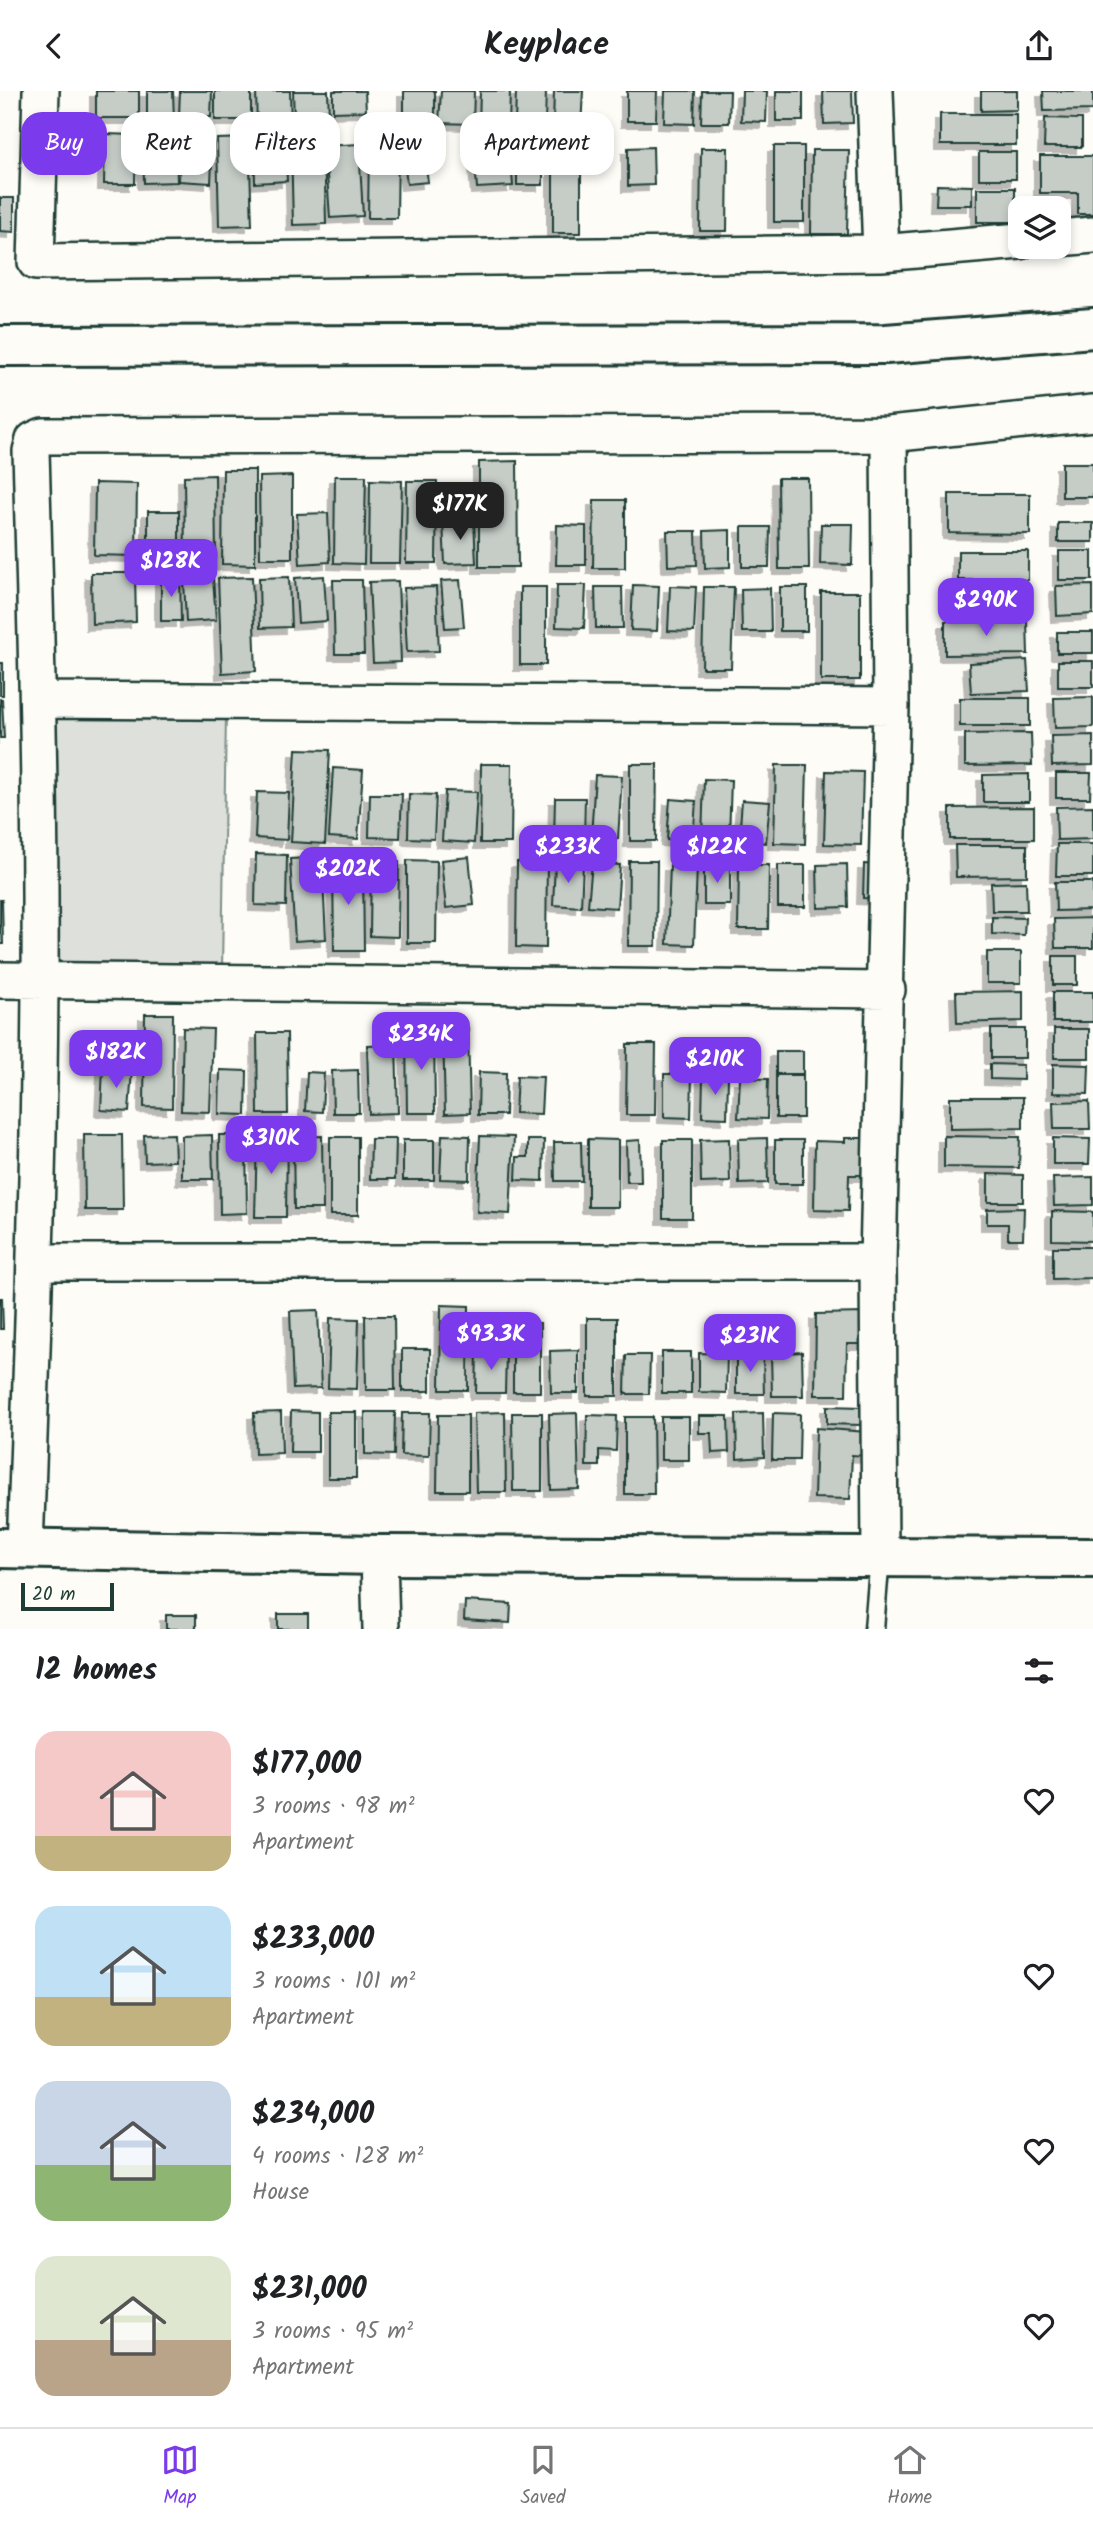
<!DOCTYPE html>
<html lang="en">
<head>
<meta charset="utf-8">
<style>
  :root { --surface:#fff; --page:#f6f6f6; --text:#202124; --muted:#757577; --line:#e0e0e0; --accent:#7c3aed }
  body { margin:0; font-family:Kalam,sans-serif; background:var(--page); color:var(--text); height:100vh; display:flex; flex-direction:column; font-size:26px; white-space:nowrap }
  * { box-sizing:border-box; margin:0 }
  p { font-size:23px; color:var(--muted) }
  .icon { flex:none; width:38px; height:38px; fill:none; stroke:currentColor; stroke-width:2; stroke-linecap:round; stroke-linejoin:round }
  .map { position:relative; height:1538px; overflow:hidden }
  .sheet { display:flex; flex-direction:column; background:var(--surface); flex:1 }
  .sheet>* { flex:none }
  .banner { position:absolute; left:21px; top:21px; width:700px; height:63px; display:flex; gap:14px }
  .fabs { position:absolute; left:1008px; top:105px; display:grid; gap:14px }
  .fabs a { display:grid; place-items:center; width:63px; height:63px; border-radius:14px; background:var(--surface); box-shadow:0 4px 10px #0003; font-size:35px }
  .scale { position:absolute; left:21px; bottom:18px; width:93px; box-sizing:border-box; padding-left:7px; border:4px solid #1f3d34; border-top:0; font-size:19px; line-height:24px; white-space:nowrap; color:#1f3d34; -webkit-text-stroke:5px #fdfcf7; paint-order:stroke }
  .price { position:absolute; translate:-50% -60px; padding:0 16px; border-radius:14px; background:var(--accent); color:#fff; font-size:23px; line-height:46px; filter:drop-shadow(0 2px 4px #0008) }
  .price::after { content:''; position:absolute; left:50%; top:42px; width:21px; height:16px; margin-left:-10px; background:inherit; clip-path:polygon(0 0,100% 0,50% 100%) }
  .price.on { background:#222; color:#fff }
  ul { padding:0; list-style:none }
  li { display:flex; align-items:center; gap:21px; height:175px; padding:0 35px }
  li span { display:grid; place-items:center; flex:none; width:196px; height:140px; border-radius:21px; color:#555 }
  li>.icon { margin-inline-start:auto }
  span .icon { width:84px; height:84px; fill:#fffc; stroke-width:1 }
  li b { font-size:30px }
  h2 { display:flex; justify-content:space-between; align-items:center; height:84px; padding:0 35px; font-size:30px }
  .chip { padding:0 24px; border-radius:21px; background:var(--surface); box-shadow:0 4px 10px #0003; font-size:24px; line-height:63px }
  .chip.on { background:var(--accent); color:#fff }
  header { display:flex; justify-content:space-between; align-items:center; height:91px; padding:0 35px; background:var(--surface); font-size:32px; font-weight:600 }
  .tabs { display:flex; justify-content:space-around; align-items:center; height:98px; border-top:2px solid var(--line); background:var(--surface); font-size:19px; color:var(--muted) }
  .tabs a { display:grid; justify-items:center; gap:4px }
  .tabs .on { color:var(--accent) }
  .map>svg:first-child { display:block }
  .green { fill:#dde0db; stroke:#7e8e88; stroke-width:2 }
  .building { fill:#c6cdc7; stroke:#1f3d34; stroke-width:2; filter:url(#shadow) }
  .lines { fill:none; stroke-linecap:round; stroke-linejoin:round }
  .service-casing { stroke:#1f3d34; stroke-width:23 }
  .minor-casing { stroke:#1f3d34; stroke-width:40 }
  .tertiary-casing { stroke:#1f3d34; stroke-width:44 }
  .service { stroke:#fdfcf7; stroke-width:18 }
  .minor { stroke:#fdfcf7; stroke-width:35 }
  .tertiary { stroke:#fdfcf7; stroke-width:38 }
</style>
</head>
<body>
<header><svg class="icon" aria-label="back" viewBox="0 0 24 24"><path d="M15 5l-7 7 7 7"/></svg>Keyplace<svg class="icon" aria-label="share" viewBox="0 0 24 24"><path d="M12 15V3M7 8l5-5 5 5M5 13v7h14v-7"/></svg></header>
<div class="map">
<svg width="1093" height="1538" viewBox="0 0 1093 1538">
  <defs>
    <filter id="shadow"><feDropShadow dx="-6" dy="6" stdDeviation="0" flood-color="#0004"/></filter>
  </defs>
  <rect width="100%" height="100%" fill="#fdfcf7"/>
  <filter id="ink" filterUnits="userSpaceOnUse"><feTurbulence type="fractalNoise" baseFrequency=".0143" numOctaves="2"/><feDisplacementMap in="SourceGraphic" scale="14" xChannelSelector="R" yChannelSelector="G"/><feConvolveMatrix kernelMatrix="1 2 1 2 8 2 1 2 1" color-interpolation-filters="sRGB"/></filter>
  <g filter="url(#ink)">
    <path class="green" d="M52,621L226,623L222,879L50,881Z"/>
    <path class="building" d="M96,0H139V27H96Z
      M147,0H173L174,30L147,31Z
      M180,0H212L211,26L179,25Z
      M215,0H251V29H215Z
      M256,0H290L291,36L257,37Z
      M293,0H328L329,26L294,27Z
      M333,0H365L366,20L333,21Z
      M404,0H435V30H404Z
      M441,0H474L473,33L439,32Z
      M480,0H510L509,36L479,35Z
      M516,0H546L545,35L515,34Z
      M554,0H583L581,36L553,34Z
      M627,0H657L656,30H627Z
      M665,0H695L694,33L664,32Z
      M702,0H730L729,32H701Z
      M742,0H767L766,31L741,30Z
      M776,0H803V30H776Z
      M823,0H852L853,32L824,33Z
      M981,0H1017V19L981,20Z
      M1043,0H1093V19L1044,20Z
      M940,23H1016V54H940Z
      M1045,27L1082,28V56H1044Z
      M105,43L136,44L135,93H104Z
      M249,47L252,134L219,135L217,48Z
      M285,47L287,90L255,92L254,48Z
      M181,48L213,49L211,92L179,90Z
      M176,50L177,91L144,92L143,51Z
      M291,51H324L326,133L293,134Z
      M359,53L363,125L330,127L325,55Z
      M517,53H543V94H517Z
      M774,55H804V131H774Z
      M369,56L398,57L397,127H368Z
      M510,56L513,95L477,97L474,58Z
      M653,56L654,94L628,95V57Z
      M553,57H581V142H553Z
      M701,57H728L727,140H700Z
      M424,59L428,91L407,93L403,61Z
      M812,59H849L847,143H811Z
      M979,61H1016V88H979Z
      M1040,65H1093V123H1078V102H1040Z
      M937,94L972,95V114H936Z
      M977,97H1015V131H977Z
      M0,107H14V141L0,140Z
      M517,370L518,476H479V371Z
      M1062,372H1093V406H1062Z
      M223,379H255V474L222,473Z
      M215,384L216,467L185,468L184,385Z
      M292,385V467H260L259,386Z
      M335,385H366L364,473L334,472Z
      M778,387H808L809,478H779Z
      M370,389L402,390L400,472H369Z
      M407,390H437L436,472H406Z
      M95,392L137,393L136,465L94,464Z
      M949,403H1030V443L949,442Z
      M594,409H625V477H593Z
      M148,420H179V467H148Z
      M328,422L330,471L300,473L297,423Z
      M474,429L476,472L445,473L443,430Z
      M1058,432H1093V451H1058Z
      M821,433H853L852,474L820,473Z
      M557,434L586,435V474H556Z
      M742,436H770L769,476H742Z
      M730,439V476L705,477L704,440Z
      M667,440H696L697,474L668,475Z
      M958,460H1028V489H958Z
      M1059,460H1092V489H1059Z
      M91,482H135L136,531L92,533Z
      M324,485L327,530L298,532L295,487Z
      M161,486H180L181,530H161Z
      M252,486L256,580L222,582L218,487Z
      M289,486L291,536L260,537L259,487Z
      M213,487L216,529L186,531L184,489Z
      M333,489H362L364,563H335Z
      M460,489L464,536L445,537L441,490Z
      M398,490L401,571L373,572L369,491Z
      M557,494H586L584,537L556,536Z
      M633,494L659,495L657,540L631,539Z
      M1093,494V523L1057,525L1056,495Z
      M670,495L696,496L694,541L668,540Z
      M955,495H1028V523H955Z
      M436,496L439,560L407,561L404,497Z
      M520,496H546V574H520Z
      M595,496H622L623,537H596Z
      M704,496H734L731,577H702Z
      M780,496H807V540H780Z
      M770,497L771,541H742L741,498Z
      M821,501H860V589H821Z
      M945,530H1027L1028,563L945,564Z
      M1057,541H1093V562H1057Z
      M1027,569L1029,600L971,602L969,572Z
      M1058,570H1093V596H1058Z
      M0,572H3V604H0Z
      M1093,606V636L1055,637L1054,607Z
      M960,607H1030V635H960Z
      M0,608H2L4,647H0Z
      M1031,642L1032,674L965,675V643Z
      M1093,644V674L1052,675L1051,645Z
      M296,658L330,659L325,753L291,751Z
      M481,673H512L511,752H480Z
      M630,673H657L656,750H630Z
      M776,674H807L805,753L774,752Z
      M333,677L363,679L358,748L329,746Z
      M826,680L863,681L861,754L824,753Z
      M1056,682H1091L1090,707H1056Z
      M1029,683V711H983V684Z
      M595,684L622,685L618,748L591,747Z
      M704,688L731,689L729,747H702Z
      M445,700L477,701L474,752L442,750Z
      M257,701L289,702L287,749L255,747Z
      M370,703H402L400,747L369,746Z
      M409,703L436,704L434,748L408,747Z
      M555,707H585L584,750L554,749Z
      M670,708L696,710L693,751L667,749Z
      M742,709L770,711L766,752L739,749Z
      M1093,715V748L1057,749L1056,716Z
      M1034,716V748H950V717Z
      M1057,753H1093V785H1056Z
      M955,754H1027V785L956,786Z
      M256,763L287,764L286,815L255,814Z
      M322,766L326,848L295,850L290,768Z
      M469,766L474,814L446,817L441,769Z
      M371,769L399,770L398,846L370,845Z
      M407,769L437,770L436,852H407Z
      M629,770H657L656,855H628Z
      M517,771H547L546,857L516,856Z
      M555,772L583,774L581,816L553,814Z
      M592,772L620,774L617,817L588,815Z
      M333,773H363L364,860H334Z
      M704,773H730V814H704Z
      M847,773L848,816L818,817L817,774Z
      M864,773L880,774L879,808L863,807Z
      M670,774L697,775L694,854L667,853Z
      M739,774H769L768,838H738Z
      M778,774H805V816H778Z
      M1026,791L1027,820H992L991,792Z
      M1055,791H1093V819L1056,820Z
      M0,809H2L3,853H0Z
      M992,826L1025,827L1024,844L992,843Z
      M1093,827V857H1055L1054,828Z
      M987,861H1021V892H987Z
      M1053,865H1077V894H1053Z
      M1023,900V930L957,932L956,901Z
      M1053,901H1093V931H1053Z
      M145,923H173L172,1017L144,1016Z
      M183,937L213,938L210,1021L181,1020Z
      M468,937L470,1022L445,1023L443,938Z
      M991,938H1025V967H991Z
      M1054,938H1089V967H1054Z
      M434,939L435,1022H407L406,940Z
      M257,942H287L288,1023H258Z
      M396,953L398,1022L369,1023L367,954Z
      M627,953H656L655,1024H626Z
      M776,960H803V983H776Z
      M990,973L1023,974V989L990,988Z
      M1053,973L1089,974L1088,1003L1053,1002Z
      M103,977L132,979L129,1021L101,1019Z
      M220,979L247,980L246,1024L219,1023Z
      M358,979L359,1022H333L332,980Z
      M307,981L324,982L322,1021L305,1020Z
      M479,981L506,982L505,1024H478Z
      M664,983H692L691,1027L664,1026Z
      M776,984H803V1027H776Z
      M517,985L543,986L541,1023L515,1022Z
      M703,986L728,987L727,1027L702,1026Z
      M740,987L768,988L767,1028L738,1027Z
      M950,1006H1023V1037L950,1038Z
      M1089,1010L1090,1038H1054L1053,1011Z
      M174,1043L175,1070L145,1071L144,1044Z
      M84,1044H122L123,1119H85Z
      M212,1044L213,1088H182V1045Z
      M219,1044H246L247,1122L220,1123Z
      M257,1044H287L286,1126H255Z
      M442,1044L470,1045L469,1089L440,1088Z
      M322,1045L323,1118H294L293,1046Z
      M480,1045L514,1046L510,1123L477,1121Z
      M944,1045L1020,1046L1019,1077L944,1076Z
      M330,1046H358V1124H330Z
      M767,1047L768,1092L739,1093L738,1048Z
      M845,1047H866L865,1084H849L848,1120L814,1119L815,1050L845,1051Z
      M1053,1047L1090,1048L1089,1073H1053Z
      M371,1048H396L395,1088H370Z
      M588,1048L618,1049V1116H588Z
      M729,1048L730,1091L701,1092L700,1049Z
      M403,1049H434V1089H403Z
      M528,1049H544L543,1090L516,1089L517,1066H528Z
      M640,1049L641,1091H627L626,1050Z
      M663,1049H692V1127H663Z
      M775,1049H803V1093H775Z
      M554,1051H581L582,1090H555Z
      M988,1083L1023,1084V1111H988Z
      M1093,1086V1114L1054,1115L1053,1087Z
      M1024,1117L1023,1148H1008V1133H987V1118Z
      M1052,1120L1093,1121V1150L1052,1149Z
      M1053,1156H1093V1187L1053,1188Z
      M0,1207H2L3,1238H0Z
      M441,1214L469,1215L468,1299H440Z
      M318,1219L321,1297L293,1298L290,1220Z
      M865,1222L864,1253H847L846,1304H815L816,1223Z
      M365,1225H394L395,1299H366Z
      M330,1227L359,1228L357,1298L328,1297Z
      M587,1227H617V1305H587Z
      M513,1232H540V1301H513Z
      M402,1258H430V1300H402Z
      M578,1259V1302H551L550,1260Z
      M477,1260L506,1261L505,1302H476Z
      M662,1261H691V1302H662Z
      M802,1261L803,1305H772L771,1263Z
      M699,1262L727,1263L726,1302L699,1301Z
      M736,1263H763L764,1303H736Z
      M626,1264H650L649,1303H625Z
      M827,1315L862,1316L861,1334L827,1333Z
      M291,1320L318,1321V1361H290Z
      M281,1321L282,1362L255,1363L254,1322Z
      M328,1321H356V1387H328Z
      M365,1321H395L394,1364L365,1363Z
      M505,1321L506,1401H476L474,1322Z
      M402,1322H430L429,1365L401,1364Z
      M512,1322H542V1400H513Z
      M577,1322L579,1398L551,1399L549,1323Z
      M763,1322L764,1366L737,1368L736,1323Z
      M773,1322L800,1323L799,1369H772Z
      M438,1324H468V1400H437Z
      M587,1324L617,1325L616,1360L599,1359V1375H586Z
      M699,1325H728L729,1361L712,1362L711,1342H699Z
      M625,1326H653L654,1403H625Z
      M661,1326H689V1369H661Z
      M816,1337L867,1341L866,1365L852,1364L850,1408L814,1407Z
      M465,1510L511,1513L510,1532L464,1529Z
      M278,1523H308V1538H278Z
      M166,1524H196V1538H166Z"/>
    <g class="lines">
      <defs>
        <path id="service" d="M874,1538L880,1465"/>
        <path id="minor" d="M41,0L36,171L881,162L1020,150
          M875,0L881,162
          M1059,147L1093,144
          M38,609L891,615
          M0,889L887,899
          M36,1171H878
          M25,1457C32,1267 39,1078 40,889C41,713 36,536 31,360L34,349L43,345L889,343L1093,322
          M379,1464L381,1538
          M880,1465L878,1171L891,615L889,343"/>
        <path id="tertiary" d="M0,255L886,253L1093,237
          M0,1457L379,1464L1093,1467"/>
      </defs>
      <use href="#service" class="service-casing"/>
      <use href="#minor" class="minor-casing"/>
      <use href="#tertiary" class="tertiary-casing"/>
      <use href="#service" class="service"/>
      <use href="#minor" class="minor"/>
      <use href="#tertiary" class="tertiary"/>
    </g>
  </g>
</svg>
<div class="fabs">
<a><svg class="icon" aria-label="layers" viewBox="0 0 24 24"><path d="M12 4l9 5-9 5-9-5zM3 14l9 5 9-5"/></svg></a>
</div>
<div class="scale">20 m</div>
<b class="price on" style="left:460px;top:451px">$177K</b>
<b class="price" style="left:171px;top:508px">$128K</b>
<b class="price" style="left:986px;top:547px">$290K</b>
<b class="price" style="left:568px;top:794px">$233K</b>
<b class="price" style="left:717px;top:794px">$122K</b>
<b class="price" style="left:348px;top:816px">$202K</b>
<b class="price" style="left:421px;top:981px">$234K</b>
<b class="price" style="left:116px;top:999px">$182K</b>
<b class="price" style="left:715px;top:1006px">$210K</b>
<b class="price" style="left:271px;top:1085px">$310K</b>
<b class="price" style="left:491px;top:1281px">$93.3K</b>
<b class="price" style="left:750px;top:1283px">$231K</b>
<div class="banner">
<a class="chip on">Buy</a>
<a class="chip">Rent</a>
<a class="chip">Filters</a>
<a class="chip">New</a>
<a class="chip">Apartment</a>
</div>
</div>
<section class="sheet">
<h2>12 homes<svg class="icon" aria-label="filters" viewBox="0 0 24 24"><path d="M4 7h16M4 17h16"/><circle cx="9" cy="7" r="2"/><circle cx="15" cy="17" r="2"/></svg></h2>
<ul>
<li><span style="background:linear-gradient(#f6c9c9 75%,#c2b280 0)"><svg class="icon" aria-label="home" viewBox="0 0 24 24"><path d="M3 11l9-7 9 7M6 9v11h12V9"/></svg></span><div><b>$177,000</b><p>3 rooms · 98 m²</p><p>Apartment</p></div><svg class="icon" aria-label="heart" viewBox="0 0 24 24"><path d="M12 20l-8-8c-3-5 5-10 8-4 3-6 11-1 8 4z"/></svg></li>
<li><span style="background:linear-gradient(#bfe0f5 65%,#c2b280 0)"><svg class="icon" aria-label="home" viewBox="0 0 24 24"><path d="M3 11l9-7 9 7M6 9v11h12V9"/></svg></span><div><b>$233,000</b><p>3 rooms · 101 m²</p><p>Apartment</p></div><svg class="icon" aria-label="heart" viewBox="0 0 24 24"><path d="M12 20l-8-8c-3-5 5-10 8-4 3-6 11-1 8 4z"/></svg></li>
<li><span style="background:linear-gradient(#c9d6e8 60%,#8fb573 0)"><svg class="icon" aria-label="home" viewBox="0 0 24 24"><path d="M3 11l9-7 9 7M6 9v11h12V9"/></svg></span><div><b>$234,000</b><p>4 rooms · 128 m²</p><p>House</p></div><svg class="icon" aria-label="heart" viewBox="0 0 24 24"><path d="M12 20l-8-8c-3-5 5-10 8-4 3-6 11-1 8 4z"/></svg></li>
<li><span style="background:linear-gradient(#dfe7d0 60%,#b9a48a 0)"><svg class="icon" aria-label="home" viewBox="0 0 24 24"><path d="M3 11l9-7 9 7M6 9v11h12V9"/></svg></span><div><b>$231,000</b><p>3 rooms · 95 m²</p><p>Apartment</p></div><svg class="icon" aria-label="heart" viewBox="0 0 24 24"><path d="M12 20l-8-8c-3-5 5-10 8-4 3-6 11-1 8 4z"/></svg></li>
</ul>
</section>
<nav class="tabs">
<a class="on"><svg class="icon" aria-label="map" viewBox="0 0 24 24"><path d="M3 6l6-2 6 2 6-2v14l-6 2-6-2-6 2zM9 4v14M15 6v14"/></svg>Map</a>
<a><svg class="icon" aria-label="saved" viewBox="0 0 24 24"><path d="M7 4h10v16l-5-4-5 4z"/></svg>Saved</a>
<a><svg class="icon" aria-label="home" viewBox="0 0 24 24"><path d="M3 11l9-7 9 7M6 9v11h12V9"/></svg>Home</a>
</nav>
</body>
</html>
